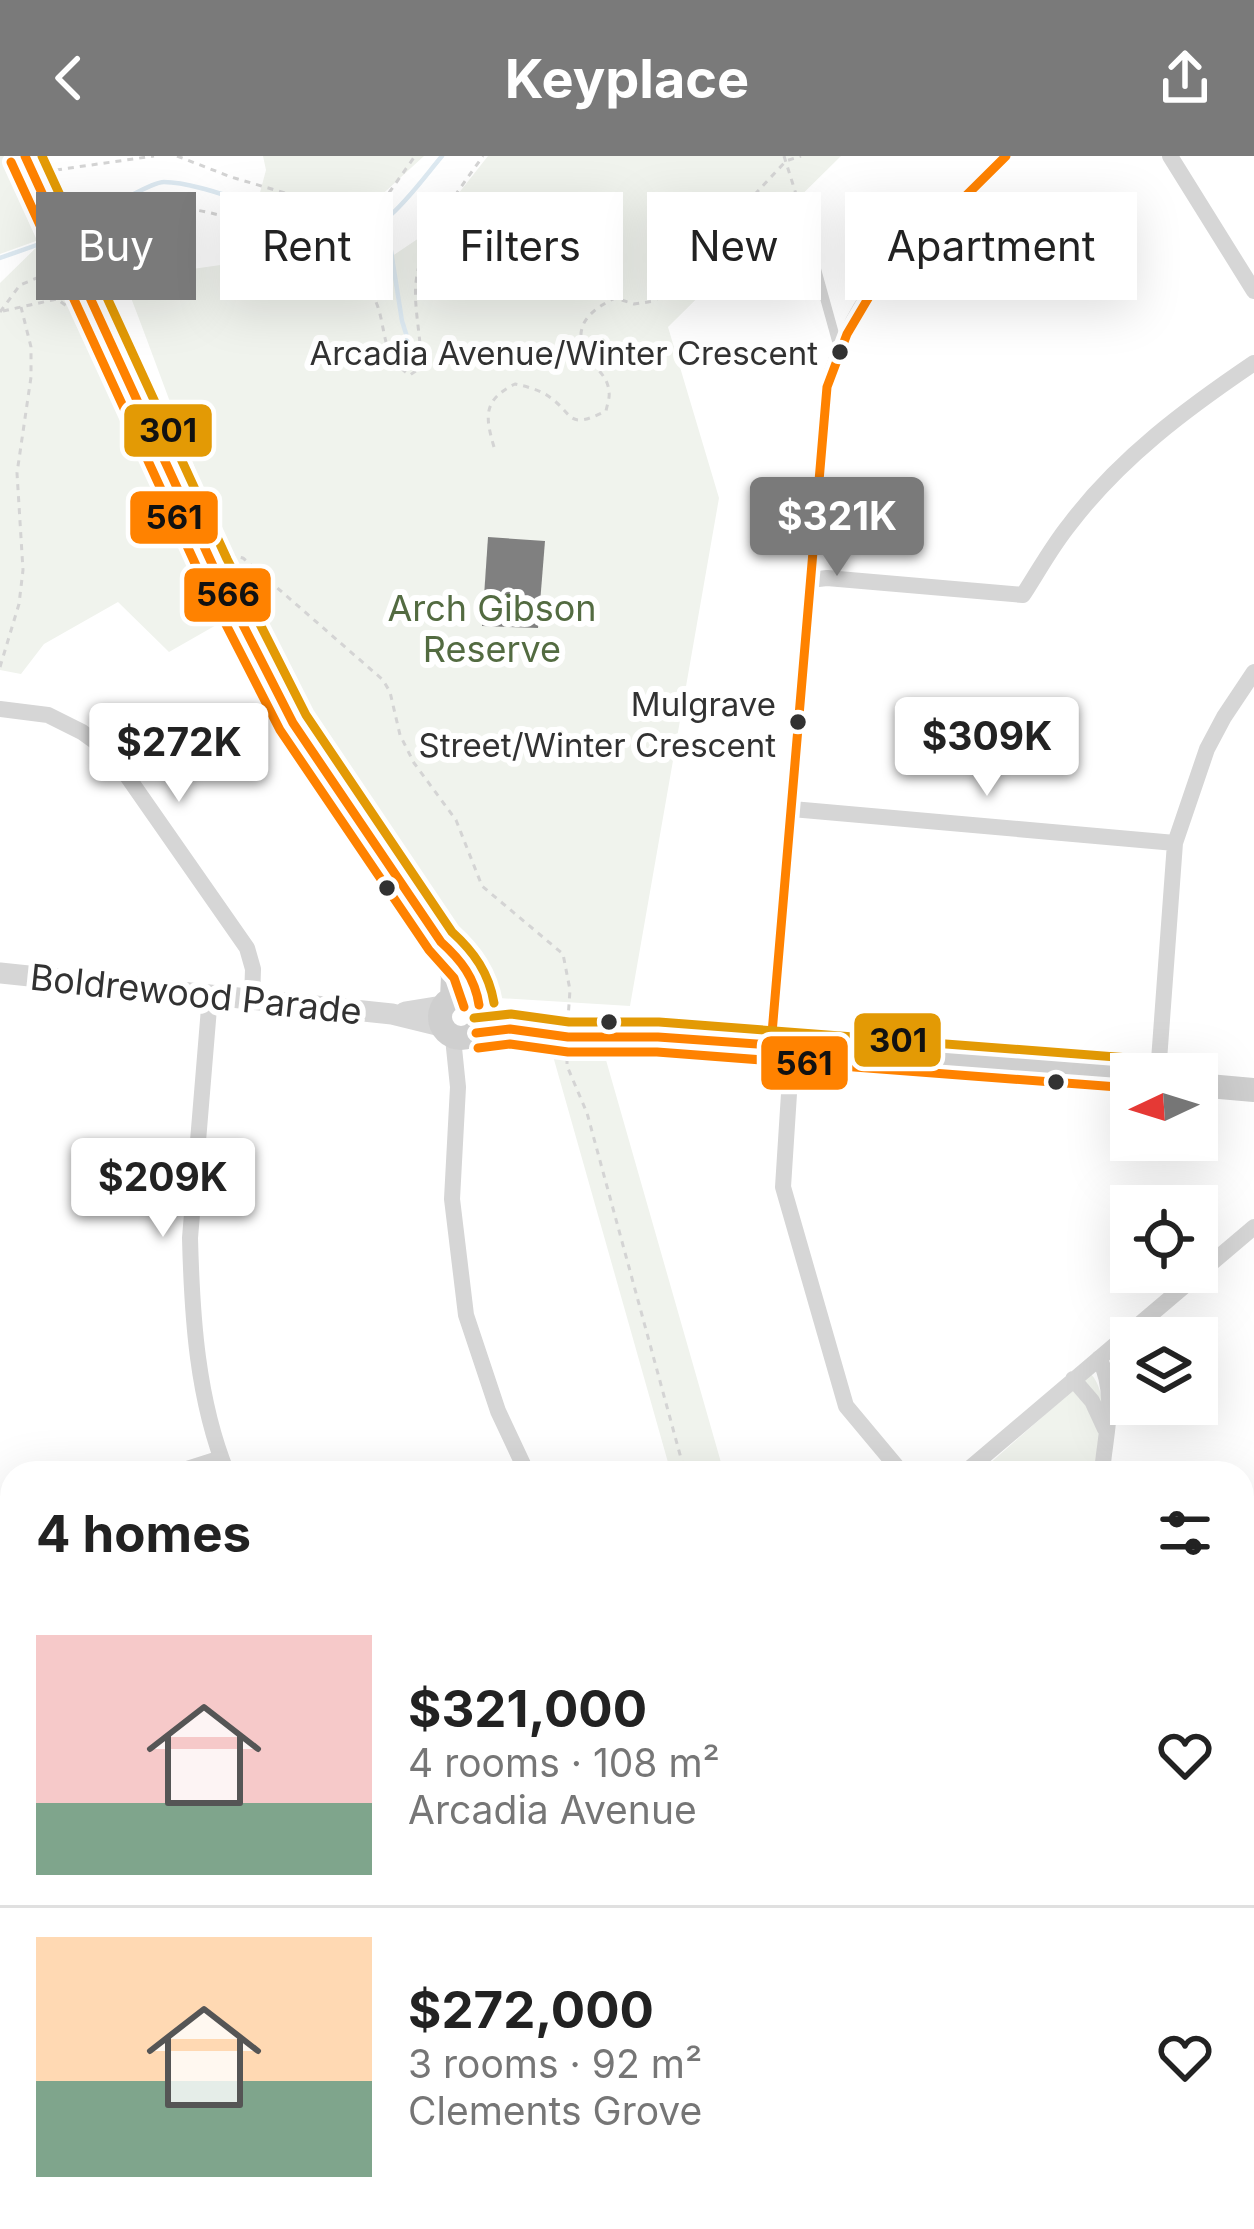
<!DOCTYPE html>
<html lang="en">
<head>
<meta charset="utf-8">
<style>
  :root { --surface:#fff; --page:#f2f2f2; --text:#222; --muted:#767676; --line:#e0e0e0; --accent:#7a7a7a }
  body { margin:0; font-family:Inter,sans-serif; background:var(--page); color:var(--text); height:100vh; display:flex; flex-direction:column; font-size:45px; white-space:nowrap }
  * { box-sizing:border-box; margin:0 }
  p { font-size:39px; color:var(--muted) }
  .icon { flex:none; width:66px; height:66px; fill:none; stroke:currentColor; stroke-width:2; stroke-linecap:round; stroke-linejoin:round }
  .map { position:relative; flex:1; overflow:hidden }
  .drawer { position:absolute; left:0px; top:1305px; width:1254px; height:768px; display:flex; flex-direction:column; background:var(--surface); border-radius:36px 36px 0 0; box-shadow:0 12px 48px #0002 }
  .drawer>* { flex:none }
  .guide { position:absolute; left:36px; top:36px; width:1182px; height:108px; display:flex; gap:24px }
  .needle { width:78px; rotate:266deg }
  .buttons { position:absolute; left:1110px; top:897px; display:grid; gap:24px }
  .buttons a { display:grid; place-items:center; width:108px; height:108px; border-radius:0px; background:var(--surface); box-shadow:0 12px 48px #0002; font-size:60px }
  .price { position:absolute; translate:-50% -102px; padding:0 27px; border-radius:12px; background:#fff; color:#222; font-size:39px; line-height:78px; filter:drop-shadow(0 3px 6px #0008) }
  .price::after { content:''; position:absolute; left:50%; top:72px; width:36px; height:27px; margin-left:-18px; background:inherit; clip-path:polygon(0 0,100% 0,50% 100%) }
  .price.current { background:var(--accent); color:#fff }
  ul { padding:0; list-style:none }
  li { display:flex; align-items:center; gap:36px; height:300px; padding:0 36px }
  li+li { border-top:3px solid var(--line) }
  li span { display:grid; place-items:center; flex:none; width:336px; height:240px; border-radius:0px; color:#555 }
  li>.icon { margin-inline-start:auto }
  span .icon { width:144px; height:144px; fill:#fffc; stroke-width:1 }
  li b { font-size:51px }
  h2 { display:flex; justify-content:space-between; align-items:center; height:144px; padding:0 36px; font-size:51px }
  .pill { padding:0 42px; border-radius:0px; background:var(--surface); box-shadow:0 12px 48px #0002; font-size:42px; line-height:108px }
  .pill.current { background:var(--accent); color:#fff }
  header { display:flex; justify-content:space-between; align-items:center; height:156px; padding:0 36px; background:var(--accent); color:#fff; font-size:54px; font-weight:700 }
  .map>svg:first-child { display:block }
  .green { fill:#f0f3ed }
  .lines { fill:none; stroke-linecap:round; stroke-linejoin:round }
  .stream { stroke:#dde9f1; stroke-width:4.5 }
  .building { fill:#808080 }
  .path { stroke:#d4d4d4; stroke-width:3; stroke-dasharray:6 6; stroke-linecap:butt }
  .service { stroke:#d6d6d6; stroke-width:9 }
  .minor { stroke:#d6d6d6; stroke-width:16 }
  .tertiary { stroke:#d6d6d6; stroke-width:21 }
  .secondary { stroke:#cfcfcf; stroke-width:24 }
  .bus-1-casing { stroke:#fff; stroke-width:18 }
  .bus-2-casing { stroke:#fff; stroke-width:18 }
  .bus-3-casing { stroke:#fff; stroke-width:18 }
  .bus-1 { stroke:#ff8200; stroke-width:9 }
  .bus-2 { stroke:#ff8200; stroke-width:9 }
  .bus-3 { stroke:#e39a05; stroke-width:9 }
  .bus-dot { fill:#323232; stroke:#fff; stroke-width:4.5 }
  .labels { text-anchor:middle; stroke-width:12; stroke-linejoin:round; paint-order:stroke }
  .bus-label { font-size:33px; fill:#323232; stroke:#fff; text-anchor:end }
  .park-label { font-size:36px; fill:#536b41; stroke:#fff }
  .street-label { font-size:36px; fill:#323232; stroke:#fff }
  .line-badge { stroke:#fff; stroke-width:4.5 }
  .pale-badge-label { font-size:33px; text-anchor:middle; font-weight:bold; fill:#111 }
</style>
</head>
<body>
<header><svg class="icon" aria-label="back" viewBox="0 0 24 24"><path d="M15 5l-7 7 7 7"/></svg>Keyplace<svg class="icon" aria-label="share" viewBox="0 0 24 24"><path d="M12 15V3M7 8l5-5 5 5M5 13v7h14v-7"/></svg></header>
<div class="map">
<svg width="1254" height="2073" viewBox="0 0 1254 2073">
  <rect width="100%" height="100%" fill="#fff"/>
  <path class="green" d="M0,0H12L173,357L225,464L169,496L118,446L44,488L21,518L0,514V127L47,81L0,98Z
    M263,0H424L350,68L258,44L266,14Z
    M488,0H841L668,171L719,342L630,850L498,842C421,726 338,612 273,489C215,379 173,250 128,134L164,117L249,105L308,126L376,111L428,76Z
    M553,900L606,904L724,1317H671Z
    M1091,1218C1112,1242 1099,1287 1097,1317H979Z
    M805,2061H1029L1027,2073H820Z"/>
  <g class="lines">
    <path class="stream" d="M386,63L402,165L416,209
      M67,77C85,67 148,26 164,26C218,26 345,94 387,62C406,47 426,19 442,0
      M0,102L51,84"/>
  </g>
  <path class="building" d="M488,381L545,385L538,472L482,470Z"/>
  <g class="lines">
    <path class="path" d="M177,0L231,21L319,47L337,56H359L386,41L415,0
      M784,0L796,38
      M56,14L154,0
      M112,82C127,71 142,58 160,53C204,43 348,98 372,138C389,167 377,199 410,219L417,214L421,206C421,177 412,147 417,119C424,78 460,33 483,0
      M91,96C112,78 143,67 168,81L173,98L163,113L133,126L115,141
      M3,155L57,143L72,154
      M0,156L20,129L56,114
      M494,291C485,260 483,244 515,228C525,230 536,233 545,238C575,256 564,276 606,255C607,249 610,242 609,236C608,217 590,210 584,195C573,167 593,153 615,142L634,148L655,145L786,5L801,0
      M229,399L243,402L383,524L390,536L400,579L414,607L456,664L482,730L563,798L570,834L568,863
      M0,511L19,448L23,414L17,317L31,221V191L21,151
      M567,902V910L587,957L685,1317"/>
    <path class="service" d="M799,50L839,194"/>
    <path class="minor" d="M1170,0L1254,135
      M810,424L827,422L1023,439C1038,416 1052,390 1070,368C1120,302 1186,253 1254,207
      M0,553L48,559L82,576L111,597L247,792L253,813L252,844
      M792,653L1175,687
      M210,840L190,1082C192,1161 197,1243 227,1317
      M453,882L458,931L452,1043L466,1159L498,1255L527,1317
      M771,889L827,231C839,194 852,161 876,129L1006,0
      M792,891L783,1031L846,1250L902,1317
      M1158,918L1175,687L1207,593L1224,561L1254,516
      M1099,1202C1118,1239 1105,1277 1102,1317
      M1073,1223L1092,1245L1105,1273
      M174,1317L221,1302
      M964,1317L1254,1071
      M0,1373L12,1369
      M0,1486L12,1511
      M0,1906L12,1920
      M117,2061L134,2073
      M465,2061L475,2073
      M797,2061L807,2073
      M77,2073L100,2061
      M1038,2073L1039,2061"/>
    <path class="tertiary" d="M0,817L392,858L441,870
      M405,856L442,850"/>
    <path class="secondary" d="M25,0L213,410L293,567L441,786L453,820L452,842
      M440 861a21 21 0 1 1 42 0a21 21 0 1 1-42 0Z
      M476,877L510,873L568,881H658L1141,918
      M1142,918H1177
      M1197,929L1254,934"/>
    <defs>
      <path id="bus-1" d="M25,0L213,410L293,567L441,786C461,804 475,822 479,849
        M476,877L510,873L568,881H658L771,889
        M771,889L827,231L847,178L876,129L1006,0"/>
      <path id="bus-2" d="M11,6L199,416L280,574L429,794L454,822L464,851
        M478,892L510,888L568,896H657L1131,932"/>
      <path id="bus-3" d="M42,0L227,403L306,559L452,776C474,796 489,817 494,847
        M474,862L511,858L569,866H659L1142,903"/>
    </defs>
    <use href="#bus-1" class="bus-1-casing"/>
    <use href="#bus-2" class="bus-2-casing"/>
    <use href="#bus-3" class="bus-3-casing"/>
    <use href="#bus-1" class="bus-1"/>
    <use href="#bus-2" class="bus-2"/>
    <use href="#bus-3" class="bus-3"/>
  </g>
  <g class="bus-dot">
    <circle cx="840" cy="196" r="10"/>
    <circle cx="798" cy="566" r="10"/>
    <circle cx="387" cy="732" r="10"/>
    <circle cx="609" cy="866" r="10"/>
    <circle cx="1056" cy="926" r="10"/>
  </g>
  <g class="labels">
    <g class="bus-label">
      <text x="818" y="209">Arcadia Avenue/Winter Crescent</text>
      <text x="776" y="560">Mulgrave<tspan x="776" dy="41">Street/Winter Crescent</tspan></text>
    </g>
    <g class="park-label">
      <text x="492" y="465">Arch Gibson<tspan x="492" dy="41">Reserve</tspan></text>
    </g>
    <g class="street-label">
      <text transform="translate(196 838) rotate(6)" y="13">Boldrewood Parade</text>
    </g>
  </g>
  <g class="line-badge">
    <rect x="122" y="246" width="92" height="57" rx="12" fill="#e39a05"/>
    <rect x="128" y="333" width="92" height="57" rx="12" fill="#ff8200"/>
    <rect x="182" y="410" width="91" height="58" rx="12" fill="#ff8200"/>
    <rect x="852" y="855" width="91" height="58" rx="12" fill="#e39a05"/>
    <rect x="759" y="878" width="91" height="58" rx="12" fill="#ff8200"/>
  </g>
  <g class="pale-badge-label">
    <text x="168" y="286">301</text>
    <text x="174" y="373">561</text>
    <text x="228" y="450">566</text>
    <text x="898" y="896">301</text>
    <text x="804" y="919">561</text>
  </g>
</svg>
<div class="buttons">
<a><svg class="needle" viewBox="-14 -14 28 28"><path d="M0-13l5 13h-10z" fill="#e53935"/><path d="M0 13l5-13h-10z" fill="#767676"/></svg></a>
<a><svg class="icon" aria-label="locate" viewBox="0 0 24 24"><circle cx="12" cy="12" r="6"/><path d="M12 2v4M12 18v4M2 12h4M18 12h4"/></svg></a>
<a><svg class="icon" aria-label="layers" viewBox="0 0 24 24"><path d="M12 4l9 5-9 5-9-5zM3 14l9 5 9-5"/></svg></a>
</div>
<b class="price current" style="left:837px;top:423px">$321K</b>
<b class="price" style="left:987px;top:643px">$309K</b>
<b class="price" style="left:179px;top:649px">$272K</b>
<b class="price" style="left:163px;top:1084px">$209K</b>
<div class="guide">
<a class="pill current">Buy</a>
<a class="pill">Rent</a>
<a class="pill">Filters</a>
<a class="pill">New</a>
<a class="pill">Apartment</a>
</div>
<section class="drawer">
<h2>4 homes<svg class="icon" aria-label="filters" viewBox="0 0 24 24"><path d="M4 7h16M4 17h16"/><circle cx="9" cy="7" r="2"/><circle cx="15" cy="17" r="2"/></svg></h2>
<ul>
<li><span style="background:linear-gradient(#f6c9c9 70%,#7fa58c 0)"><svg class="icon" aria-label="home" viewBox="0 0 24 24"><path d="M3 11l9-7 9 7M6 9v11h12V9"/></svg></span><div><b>$321,000</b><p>4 rooms · 108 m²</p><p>Arcadia Avenue</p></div><svg class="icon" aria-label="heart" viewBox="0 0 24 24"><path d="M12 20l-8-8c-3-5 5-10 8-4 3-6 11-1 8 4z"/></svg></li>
<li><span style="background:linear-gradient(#ffd9b3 60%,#7fa58c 0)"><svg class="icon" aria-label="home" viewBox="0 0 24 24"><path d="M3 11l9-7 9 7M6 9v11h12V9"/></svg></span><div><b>$272,000</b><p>3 rooms · 92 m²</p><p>Clements Grove</p></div><svg class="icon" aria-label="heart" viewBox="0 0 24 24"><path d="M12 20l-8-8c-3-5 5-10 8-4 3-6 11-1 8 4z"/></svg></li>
</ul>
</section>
</div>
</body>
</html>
